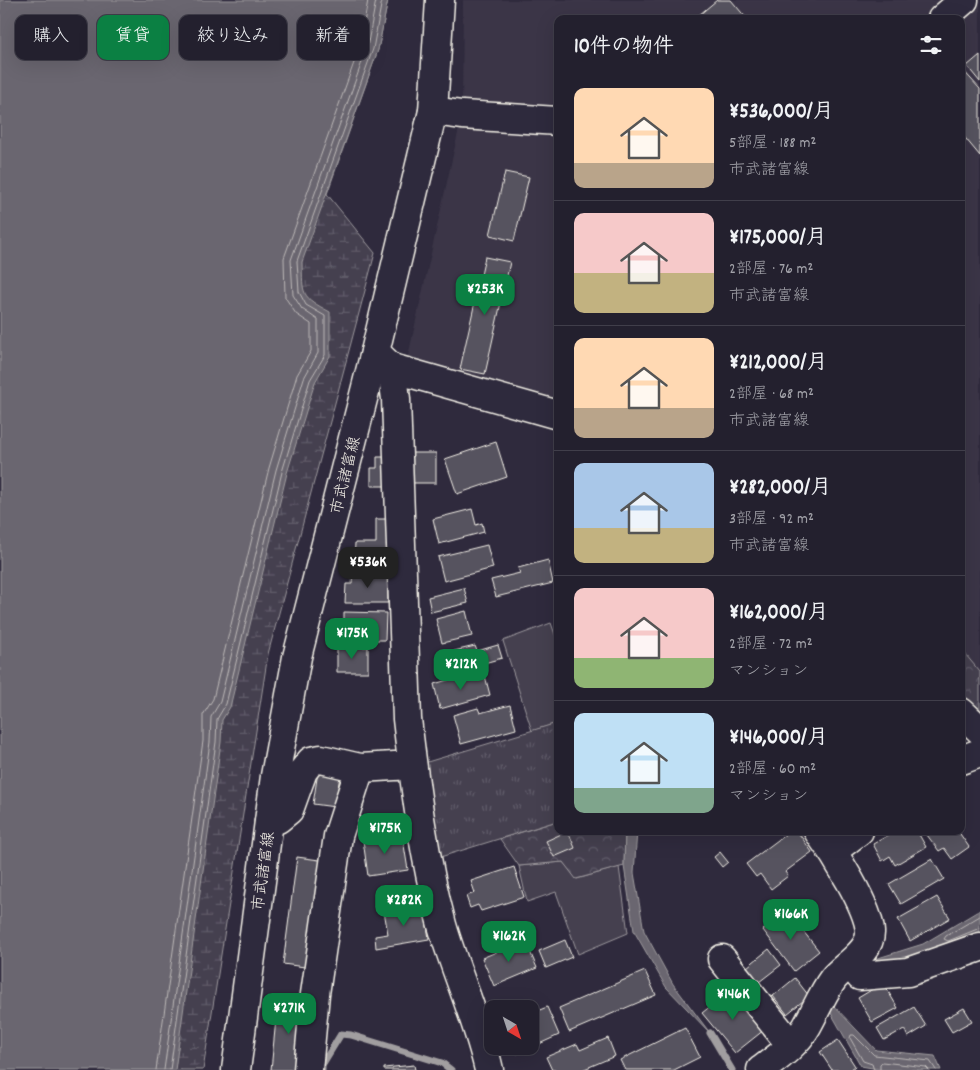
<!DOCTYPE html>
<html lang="ja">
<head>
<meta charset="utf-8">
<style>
  :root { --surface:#23202e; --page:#2b2836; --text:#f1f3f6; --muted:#a3a3aa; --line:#403e4a; --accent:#0b8043 }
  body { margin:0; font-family:Dekko,"Klee One",sans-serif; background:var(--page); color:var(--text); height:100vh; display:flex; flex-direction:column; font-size:19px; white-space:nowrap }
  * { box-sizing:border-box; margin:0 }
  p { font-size:16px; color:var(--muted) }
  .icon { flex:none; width:28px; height:28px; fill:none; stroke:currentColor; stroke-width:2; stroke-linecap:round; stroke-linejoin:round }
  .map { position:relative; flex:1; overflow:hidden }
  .details { position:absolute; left:554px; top:15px; width:411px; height:820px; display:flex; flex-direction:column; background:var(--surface); border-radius:10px; box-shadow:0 5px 20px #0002,0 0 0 1px var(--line) }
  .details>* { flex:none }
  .guide { position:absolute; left:15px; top:15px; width:464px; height:45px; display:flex; gap:10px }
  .needle { width:32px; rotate:141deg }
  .tools { position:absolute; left:484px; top:1000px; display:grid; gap:10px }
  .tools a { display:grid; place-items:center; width:55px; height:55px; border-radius:10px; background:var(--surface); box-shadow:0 5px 20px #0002,0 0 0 1px var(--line); font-size:25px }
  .price { position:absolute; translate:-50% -42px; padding:0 11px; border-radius:10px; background:var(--accent); color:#fff; font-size:16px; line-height:32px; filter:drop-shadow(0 1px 2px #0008) }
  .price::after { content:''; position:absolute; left:50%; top:30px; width:15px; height:11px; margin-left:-8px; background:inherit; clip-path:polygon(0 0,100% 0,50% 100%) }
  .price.current { background:#222; color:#fff }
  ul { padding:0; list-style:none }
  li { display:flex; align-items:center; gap:15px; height:125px; padding:0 20px }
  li+li { border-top:1px solid var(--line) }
  li span { display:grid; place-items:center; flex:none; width:140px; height:100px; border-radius:10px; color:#555 }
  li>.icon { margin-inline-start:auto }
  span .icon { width:60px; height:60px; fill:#fffc; stroke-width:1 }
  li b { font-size:21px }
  h2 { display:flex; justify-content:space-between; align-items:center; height:60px; padding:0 20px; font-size:21px }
  .tag { padding:0 18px; border-radius:10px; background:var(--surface); box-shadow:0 5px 20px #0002,0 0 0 1px var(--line); font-size:18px; line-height:45px }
  .tag.current { background:var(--accent); color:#fff }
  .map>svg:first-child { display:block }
  .built { fill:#3b3647 }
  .green { fill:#454050; stroke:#9c989c }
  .forest { fill:url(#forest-crowns); stroke:#9c989c }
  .wetland { fill:url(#wetland-marsh); stroke:#9c989c }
  .park { fill:url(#park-tufts); stroke:#9c989c }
  .water { fill:#6a6670; stroke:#a19ea0 }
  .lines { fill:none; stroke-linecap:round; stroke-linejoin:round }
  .shore { stroke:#bdb9b8; stroke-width:1 }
  .stream { stroke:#a19ea0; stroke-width:7 }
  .building { fill:#56525f; stroke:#f4f1e8 }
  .minor-casing { stroke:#f4f1e8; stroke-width:31 }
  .major-casing { stroke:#f4f1e8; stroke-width:31 }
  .minor { stroke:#2f2a3d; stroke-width:28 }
  .major { stroke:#2f2a3d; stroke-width:28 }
  .labels { text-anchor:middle; stroke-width:4; stroke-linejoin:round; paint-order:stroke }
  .street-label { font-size:16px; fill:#f4f1e8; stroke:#2f2a3d }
</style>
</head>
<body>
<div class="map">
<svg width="980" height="1070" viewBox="0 0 980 1070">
  <defs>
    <pattern id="forest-crowns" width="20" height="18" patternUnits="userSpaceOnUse" patternTransform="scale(1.25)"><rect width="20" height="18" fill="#454050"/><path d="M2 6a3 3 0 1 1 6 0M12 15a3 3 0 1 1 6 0" fill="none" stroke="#605c69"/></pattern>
    <pattern id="wetland-marsh" width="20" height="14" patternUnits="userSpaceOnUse" patternTransform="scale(1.25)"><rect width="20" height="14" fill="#454050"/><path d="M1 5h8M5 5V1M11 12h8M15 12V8" fill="none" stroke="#605c69"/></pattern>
    <pattern id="park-tufts" width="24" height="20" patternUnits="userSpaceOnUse" patternTransform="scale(1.25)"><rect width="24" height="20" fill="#454050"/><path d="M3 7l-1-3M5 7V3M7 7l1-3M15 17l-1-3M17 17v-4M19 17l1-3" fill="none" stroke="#605c69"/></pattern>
  </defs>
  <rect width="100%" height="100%" fill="#2f2a3d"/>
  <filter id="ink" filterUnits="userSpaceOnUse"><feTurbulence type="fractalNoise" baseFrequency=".02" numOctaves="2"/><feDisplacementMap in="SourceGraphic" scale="10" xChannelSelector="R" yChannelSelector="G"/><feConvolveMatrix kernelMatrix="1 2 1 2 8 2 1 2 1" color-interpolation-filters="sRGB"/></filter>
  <g filter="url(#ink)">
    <path class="built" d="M463,0H980V713L961,695V19H558L557,410L407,361L462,115Z"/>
    <path class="green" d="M551,623L557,640V723L532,731L503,641Z
      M563,862L577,879L619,867L628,933L578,954L556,892L527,902L519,866Z"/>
    <path class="forest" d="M961,649L980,672V713L961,695Z
      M557,821L558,831H625L624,866L576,879L563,862L519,866L500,839Z"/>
    <path class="wetland" d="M388,0L378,50L327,194L375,253L268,654L203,1070H111L280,302Z"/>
    <path class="park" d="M557,723V821L437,858L424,763Z"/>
    <path class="water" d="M0,0H388L378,50L302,262C303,295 300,296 330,312V356L315,382L287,473L230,707L222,720L221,742L175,1070H0Z
      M625,831H637L634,873L644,931L673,984L710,1033L666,987L634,931L624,866Z
      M980,910V933L923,957L871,964L875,959L923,944Z
      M833,1005L876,1050L935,1056L941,1070H883L861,1066L827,1006Z"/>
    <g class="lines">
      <path class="shore" d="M980,916L946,936L944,939L948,941L980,928
        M156,1070L203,741V715L213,699L269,468L297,375L311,351V324L296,314L285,297L284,258L360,46L368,0
        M164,1070L210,742L211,717L220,702L276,470L304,378L318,353V320L302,309L293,295L291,260L367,48L376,0
        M170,1070L216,742L217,719L226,704L282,472L310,380L325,355V316L306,305L299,292L297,261L373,49L382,0
        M874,1070L872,1064L863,1061L850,1038L851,1035H854L874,1055L930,1061L936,1070
        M880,1070V1064L882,1062L926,1067L929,1070"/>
      <path class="stream" d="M710,1033L732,1070
        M322,1070V1065L341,1034L351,1035L442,1063L451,1070"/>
    </g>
    <path class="building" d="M717,0H731L747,19H703L699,15Z
      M980,55V82L967,66Z
      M961,68L980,89V156L961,133Z
      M505,172L529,177L514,241L490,235Z
      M485,257L510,262L485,374L460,369Z
      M496,442L507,477L457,494L445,459Z
      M411,453H436V483H410Z
      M377,457H389L388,486H371V468H377Z
      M472,509L476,525L482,523L484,532L439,544L433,519Z
      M376,519H393V562H354L355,543H376Z
      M487,545L493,568L444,581L438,557Z
      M548,560L553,583L496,597L491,580L520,573L518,568Z
      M353,573H388V603H345L346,584H352Z
      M464,588L468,603L431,612L428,597Z
      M466,611L472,636L442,643L436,619Z
      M344,612L386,613L385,640H344Z
      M498,645L502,658L445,674L441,661L456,657L454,651L475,646L477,651Z
      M337,647H368V672H337Z
      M465,675L467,681L485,676L490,695L440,709L434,684Z
      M510,705L516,729L461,744L453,715L478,708L480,713Z
      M318,772L340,776L335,807L313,804Z
      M568,831L575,848L554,857L546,841Z
      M790,831H797L812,852L785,872L788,876L771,889L760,874L756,877L746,864Z
      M896,831H917L926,847L895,865L890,856L882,861L873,844Z
      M924,831H958L969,847L952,859L944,848L939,851Z
      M402,833L408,870L368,876L363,840Z
      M720,852L728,862L722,867L714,857Z
      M297,857L327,861L312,968L283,964Z
      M932,859L944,879L901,904L889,884Z
      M514,867L524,897L481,911L478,905L470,908L466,896L475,893L471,881Z
      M937,897L950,918L910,941L898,919Z
      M424,905L429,939L376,948L375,936L388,934L384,911Z
      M787,911L819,951L794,971L763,930Z
      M525,940L537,968L494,986L482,958Z
      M565,940L572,957L546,968L539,951Z
      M769,949L781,965L759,982L747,967Z
      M645,971L656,995L569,1032L559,1008Z
      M795,978L809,996L787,1014L773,996Z
      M883,983L898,1008L872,1022L858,998Z
      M731,990L764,1030L735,1053L702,1013Z
      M278,999L307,1002L300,1070H271Z
      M547,1007L559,1035L517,1054L513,1046H530V1014Z
      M914,1007L926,1026L908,1037L904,1029L884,1040L877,1028Z
      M964,1008L972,1021L952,1032L944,1019Z
      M685,1028L700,1057L674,1070H625L620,1060Z
      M608,1038L615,1056L582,1070H552L546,1057L577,1044L580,1050Z
      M838,1040L855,1066L850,1070H832L820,1052Z
      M414,1065L415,1070H384V1068Z"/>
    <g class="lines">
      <defs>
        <path id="minor" d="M942,19L964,0
          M433,111L462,115L558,121
          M375,352L392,368L396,399L407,719C415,788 424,858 442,925C456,974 478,1020 489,1070
          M392,368L558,415
          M961,712L980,730
          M961,760L980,753
          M269,821L278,819L289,810L303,771L311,761L321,759L360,768L412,765
          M833,851L859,831
          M722,959L791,1045
          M851,963L860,976L908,972L980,947
          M308,1070L315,994L338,836L360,768
          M761,1070C777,1058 797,1044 807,1026C816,1010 822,994 833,979C843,966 871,952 870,932C869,907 834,853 818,831"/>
        <path id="major" d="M236,1070L275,776L297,657L375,352L433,111L440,0"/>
      </defs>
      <use href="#minor" class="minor-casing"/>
      <use href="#major" class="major-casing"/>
      <use href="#minor" class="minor"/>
      <use href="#major" class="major"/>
    </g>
  </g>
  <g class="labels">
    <g class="street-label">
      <text transform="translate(344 475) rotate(-76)" y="6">市武諸富線</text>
      <text transform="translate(262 871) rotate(-82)" y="6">市武諸富線</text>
    </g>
  </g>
</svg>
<div class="tools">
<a><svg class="needle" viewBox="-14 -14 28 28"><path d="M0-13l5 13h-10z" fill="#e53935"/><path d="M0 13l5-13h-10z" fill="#a3a3aa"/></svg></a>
</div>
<b class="price" style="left:485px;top:316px">¥253K</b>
<b class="price current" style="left:368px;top:589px">¥536K</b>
<b class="price" style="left:352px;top:660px">¥175K</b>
<b class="price" style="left:461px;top:691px">¥212K</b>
<b class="price" style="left:385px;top:855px">¥175K</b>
<b class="price" style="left:404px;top:927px">¥282K</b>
<b class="price" style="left:791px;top:941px">¥166K</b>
<b class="price" style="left:509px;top:963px">¥162K</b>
<b class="price" style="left:733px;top:1021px">¥146K</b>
<b class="price" style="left:289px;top:1035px">¥271K</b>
<div class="guide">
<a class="tag">購入</a>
<a class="tag current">賃貸</a>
<a class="tag">絞り込み</a>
<a class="tag">新着</a>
</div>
<section class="details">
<h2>10件の物件<svg class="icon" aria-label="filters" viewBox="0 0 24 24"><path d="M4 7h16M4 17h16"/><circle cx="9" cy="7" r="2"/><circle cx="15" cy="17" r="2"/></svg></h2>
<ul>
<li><span style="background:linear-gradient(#ffd9b3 75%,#b9a48a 0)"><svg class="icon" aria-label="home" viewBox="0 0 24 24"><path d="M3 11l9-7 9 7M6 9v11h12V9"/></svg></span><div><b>¥536,000/月</b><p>5部屋 · 188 m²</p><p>市武諸富線</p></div></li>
<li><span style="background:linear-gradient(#f6c9c9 60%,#c2b280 0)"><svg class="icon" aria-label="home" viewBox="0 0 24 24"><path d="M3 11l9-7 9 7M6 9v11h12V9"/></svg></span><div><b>¥175,000/月</b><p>2部屋 · 76 m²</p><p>市武諸富線</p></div></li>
<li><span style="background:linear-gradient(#ffd9b3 70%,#b9a48a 0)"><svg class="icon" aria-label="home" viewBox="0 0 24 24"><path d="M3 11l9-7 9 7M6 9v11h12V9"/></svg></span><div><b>¥212,000/月</b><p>2部屋 · 68 m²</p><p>市武諸富線</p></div></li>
<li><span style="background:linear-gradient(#a9c7e8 65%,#c2b280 0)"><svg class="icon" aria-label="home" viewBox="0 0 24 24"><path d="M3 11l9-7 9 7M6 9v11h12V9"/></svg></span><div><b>¥282,000/月</b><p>3部屋 · 92 m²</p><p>市武諸富線</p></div></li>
<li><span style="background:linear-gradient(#f6c9c9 70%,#8fb573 0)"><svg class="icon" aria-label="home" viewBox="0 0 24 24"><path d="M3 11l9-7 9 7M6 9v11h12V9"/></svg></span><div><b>¥162,000/月</b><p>2部屋 · 72 m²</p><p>マンション</p></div></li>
<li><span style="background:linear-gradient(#bfe0f5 75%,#7fa58c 0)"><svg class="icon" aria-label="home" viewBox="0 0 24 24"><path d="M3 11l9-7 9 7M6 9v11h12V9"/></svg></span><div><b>¥146,000/月</b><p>2部屋 · 60 m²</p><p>マンション</p></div></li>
</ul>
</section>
</div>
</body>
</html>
